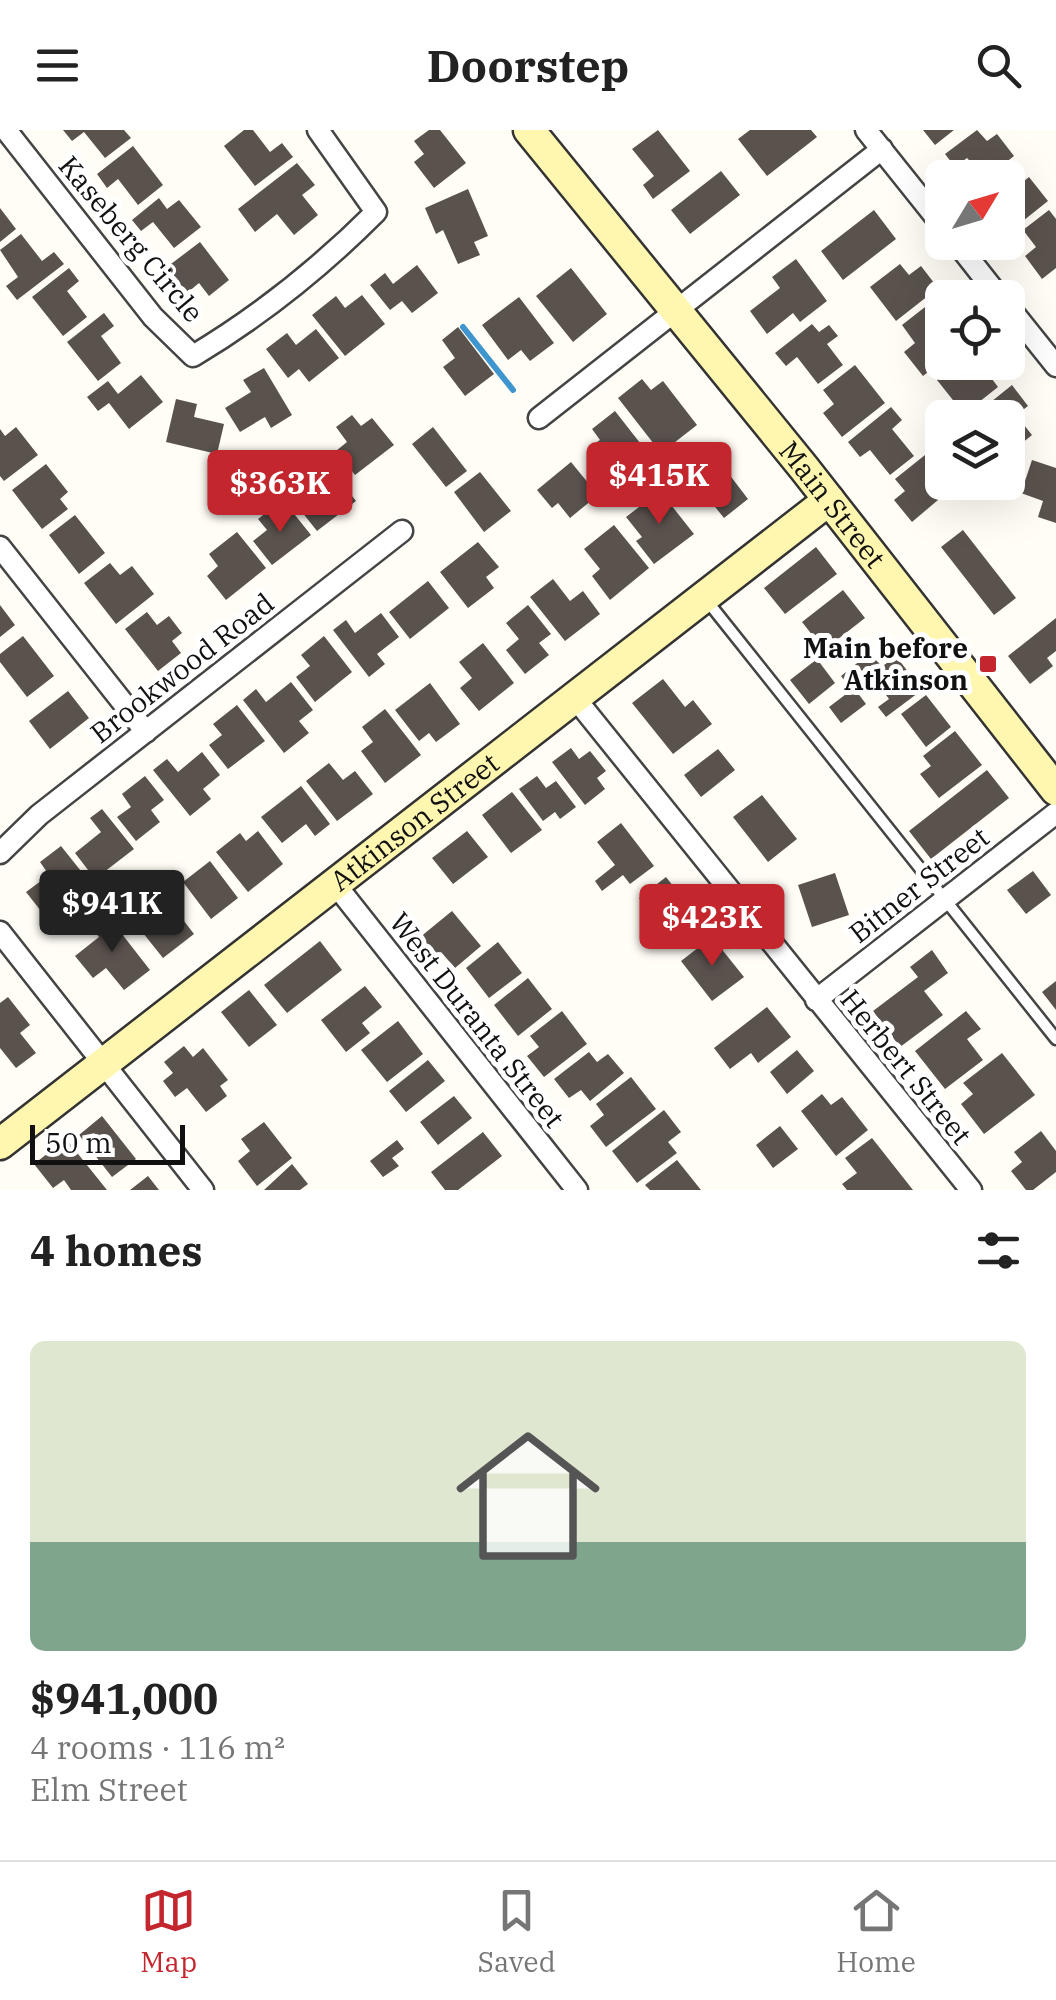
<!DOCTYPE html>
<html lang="en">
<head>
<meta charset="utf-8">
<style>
  :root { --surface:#fff; --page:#f6f6f6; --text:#222; --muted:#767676; --line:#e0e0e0; --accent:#c4262e }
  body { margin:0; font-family:"IBM Plex Serif",serif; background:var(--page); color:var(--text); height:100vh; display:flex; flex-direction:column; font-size:38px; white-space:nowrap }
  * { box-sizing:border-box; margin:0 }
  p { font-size:32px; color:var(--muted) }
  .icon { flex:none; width:55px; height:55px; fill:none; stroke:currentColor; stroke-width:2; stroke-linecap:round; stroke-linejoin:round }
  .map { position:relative; height:1060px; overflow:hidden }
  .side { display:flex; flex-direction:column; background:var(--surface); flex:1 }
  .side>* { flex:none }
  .needle { width:65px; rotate:52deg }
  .fabs { position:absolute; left:925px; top:30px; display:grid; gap:20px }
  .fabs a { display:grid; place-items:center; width:100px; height:100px; border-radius:15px; background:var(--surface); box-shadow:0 10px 40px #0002; font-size:50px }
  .scale { position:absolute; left:30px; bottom:25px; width:155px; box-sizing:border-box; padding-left:10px; border:5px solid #111; border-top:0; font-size:28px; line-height:35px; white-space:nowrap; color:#111; -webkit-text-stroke:8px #fff; paint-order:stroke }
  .price { position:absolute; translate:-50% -85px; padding:0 22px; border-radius:10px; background:var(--accent); color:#fff; font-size:32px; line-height:65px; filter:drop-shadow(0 2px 5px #0008) }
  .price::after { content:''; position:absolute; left:50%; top:60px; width:30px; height:22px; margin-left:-15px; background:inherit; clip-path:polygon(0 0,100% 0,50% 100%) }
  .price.on { background:#222; color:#fff }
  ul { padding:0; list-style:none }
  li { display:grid; align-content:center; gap:20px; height:530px; padding:0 30px }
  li+li { border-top:2px solid var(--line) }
  li span { display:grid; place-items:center; height:310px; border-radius:15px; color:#555 }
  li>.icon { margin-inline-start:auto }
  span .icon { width:180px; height:180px; fill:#fffc; stroke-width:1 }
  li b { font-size:42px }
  h2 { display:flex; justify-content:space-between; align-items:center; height:120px; padding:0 30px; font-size:42px }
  header { display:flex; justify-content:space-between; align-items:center; height:130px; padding:0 30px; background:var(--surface); font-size:45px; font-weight:700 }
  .menu { display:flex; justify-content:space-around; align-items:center; height:140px; border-top:2px solid var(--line); background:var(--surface); font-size:28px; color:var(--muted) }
  .menu a { display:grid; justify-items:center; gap:5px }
  .menu .on { color:var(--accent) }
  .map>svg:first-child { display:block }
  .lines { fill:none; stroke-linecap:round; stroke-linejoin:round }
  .stream { stroke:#3f96cf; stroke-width:6 }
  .building { fill:#5a524d }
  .lane-casing { stroke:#444; stroke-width:15 }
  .street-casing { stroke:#444; stroke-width:25 }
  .secondary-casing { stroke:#333; stroke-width:35 }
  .lane { stroke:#fff; stroke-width:10 }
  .street { stroke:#fff; stroke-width:20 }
  .secondary { stroke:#fff6b0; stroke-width:30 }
  .poi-dot { fill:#c4262e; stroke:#fff; stroke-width:4 }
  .labels { text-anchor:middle; stroke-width:10; stroke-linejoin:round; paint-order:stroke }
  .street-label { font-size:28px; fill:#111; stroke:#fff }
  .poi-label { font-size:28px; font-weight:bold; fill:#111; stroke:#fff; text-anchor:end }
</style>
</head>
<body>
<header><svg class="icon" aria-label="menu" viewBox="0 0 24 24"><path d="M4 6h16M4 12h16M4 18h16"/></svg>Doorstep<svg class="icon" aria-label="search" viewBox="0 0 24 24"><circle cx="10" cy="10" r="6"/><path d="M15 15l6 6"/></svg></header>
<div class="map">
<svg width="1056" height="1060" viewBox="0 0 1056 1060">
  <rect width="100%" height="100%" fill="#fffdf5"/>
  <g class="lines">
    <path class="stream" d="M463,197L513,260"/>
  </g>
  <path class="building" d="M63,0H124L131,8L105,28L84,2L72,11Z
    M244,0H253L270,22L282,13L293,27L255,56L224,16Z
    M429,0H440L466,33L434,58L414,32L424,24L414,11Z
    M658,0L690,41L653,69L643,55L654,46L632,19Z
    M750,0H811L817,7L767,46L738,9Z
    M923,0H954L935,15Z
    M977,0L987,11L997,4L1014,26L986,48L967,28L955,37L945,24Z
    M133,16L163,55L138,75L118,49L107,58L97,44Z
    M297,33L315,55L302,65L318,85L294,105L277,84L255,102L238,79Z
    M721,41L740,65L690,104L671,80Z
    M1008,41L1019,55L1029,47L1048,71L1008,103V48H1000Z
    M468,59L488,106L474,112L480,125L458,134L443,100L436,104L425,78Z
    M159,68L167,79L179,70L201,97L174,118L153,92L141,101L132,90Z
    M0,78L16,99L0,112Z
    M874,80L896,109L843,150L821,121Z
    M1049,80L1056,89V138L1042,149L1025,126L1036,117L1023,100Z
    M21,104L42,131L54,122L64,134L17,170L6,156L18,147L0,120Z
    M200,112L229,150L209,166L199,153L187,163L167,137Z
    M796,129L827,171L800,192L793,183L767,204L750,181L780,158L772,147Z
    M900,134L909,145L921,136L938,158L896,191L870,157Z
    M417,135L438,163L412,183L402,171L390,180L370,155L385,143L393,154Z
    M69,138L79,151L67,161L87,187L63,206L32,167Z
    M571,138L607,184L573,212L536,166Z
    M943,163L942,231L923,246L904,222L915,213L902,195Z
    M362,165L385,194L345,226L312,185L336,166L345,178Z
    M519,167L554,213L530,231L521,220L508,230L482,195Z
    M104,183L114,196L101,206L121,233L98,251L67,212Z
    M812,194L819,202L829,195L838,206L827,214L843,235L818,254L797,227L786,236L775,223Z
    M458,197L494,244L465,266L443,237L455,228L442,210Z
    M316,199L339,228L309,252L299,239L288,248L266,219L287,203L296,215Z
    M959,232L1000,236L989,245L998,257L964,284L937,250Z
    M855,235L885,273L842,307L823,283L834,274L823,260Z
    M264,238L292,285L271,298L265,287L240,302L225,278L251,262L243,250Z
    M141,245L163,272L129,299L109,273L98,281L87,267L108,251L118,264Z
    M642,249L651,260L663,251L697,295L661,323L618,268Z
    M1012,255L1028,276L1016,285L1032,305L1008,325V288H971Z
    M176,269L197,274L194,287L224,294L217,324L166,312Z
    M891,277L902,290L892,299L914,326L890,345L870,320L860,327L848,312Z
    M615,281L651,327L627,346L620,337L609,345L588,318L600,310L592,299Z
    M352,285L361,296L372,288L394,315L355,345L336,321L347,312L336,297Z
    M16,297L38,325L4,351L0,346V299L5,306Z
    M433,297L467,341L446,357L412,314Z
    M712,322L748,369L724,388L704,363L691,374L674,352Z
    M925,325L942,351L931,360L938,370L912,392L894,370L905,361L895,349Z
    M1032,330L1056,338V393L1038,387L1043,371L1021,363Z
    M571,332L598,365L570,388L558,373L552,378L537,360Z
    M46,334L68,362L60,369L68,379L42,399L12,360Z
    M333,342L356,371L317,401L294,372Z
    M480,342L511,381L484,402L454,362Z
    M660,361L694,404L654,434L636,411L642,407L626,387Z
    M271,379L279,389L291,380L311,405L272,435L253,411L267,400L258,389Z
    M75,385L105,423L79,444L49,405Z
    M614,395L649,438L610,470L592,446L600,439L584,419Z
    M963,400L1016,468L994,485L941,417Z
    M237,402L266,438L226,470L207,446L218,436L209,424Z
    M478,412L499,437L486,447L494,458L468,478L440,442Z
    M816,417L837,444L785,484L764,458Z
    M110,433L120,445L132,436L154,464L116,494L84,453Z
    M553,449L570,471L583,461L600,484L565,511L530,467Z
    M428,451L449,478L410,509L389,482Z
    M843,460L865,488L824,520L802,492Z
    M0,475L15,495L0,507Z
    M528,475L551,504L539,513L549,525L525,544L506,520L519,509L506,493Z
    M147,482L157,495L169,486L182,503L172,511L181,523L158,541L125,499Z
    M381,483L399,507L377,524L385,534L369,547L333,500L346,490L355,503Z
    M1056,488V521L1047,528L1053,536L1030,554L1008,526Z
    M23,506L54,546L27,567L0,532V524Z
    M324,506L352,542L315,572L296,547L310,536L301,525Z
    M483,513L514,553L479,581L460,558L472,548L459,532Z
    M871,522L880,534L850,558L841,546Z
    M896,526L922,560L886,587L878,577L889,569L871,545Z
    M817,529L835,553L809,574L790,550Z
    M663,549L685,577L693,570L712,594L673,624L632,573Z
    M291,552L313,580L299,591L309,603L284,623L243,570L256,559L266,572Z
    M430,553L460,594L436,612L429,603L419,611L395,580Z
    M854,558L866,574L841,593L829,577Z
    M68,561L89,588L50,619L29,591Z
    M926,565L951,597L926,617L901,584Z
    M237,575L265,611L228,639L209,615L222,605L213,594Z
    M385,579L421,625L385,653L361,621L373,612L362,597Z
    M955,601L982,635L939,668L920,644L931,636L923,626Z
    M571,618L579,629L590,621L606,641L597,648L605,659L585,675L552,632Z
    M718,619L735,640L701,667L684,645Z
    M202,622L220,645L203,659L211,669L190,686L153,640L167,629L178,642Z
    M329,633L343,650L355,641L373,664L337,691L306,651Z
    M987,640L1009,668L931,729L909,701Z
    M145,646L164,670L151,680L160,692L136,711L117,687L131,677L122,664Z
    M537,646L546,658L556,651L576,677L560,689L555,682L543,691L519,659Z
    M301,656L330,694L315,706L306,694L282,713L261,687Z
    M512,662L542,700L511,723L482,685Z
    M762,665L797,709L768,732L733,687Z
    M102,679L134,719L95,749L75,723L101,702L90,688Z
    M621,693L654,736L630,754L623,745L602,761L595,751L615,735L597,712Z
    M258,701L283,734L248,762L216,722L240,703L246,711Z
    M467,701L488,727L453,754L432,728Z
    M61,716L104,770L95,777L87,767L52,795L26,762L49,745L40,732Z
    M210,731L238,768L211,789L183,752Z
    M1033,741L1051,765L1026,784L1007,760Z
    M835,743L849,785L812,797L798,755Z
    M666,747L700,790L673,811L639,768Z
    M167,769L194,804L163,828L143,803L153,795L145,785Z
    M452,781L481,816L455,838L441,822L435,827L419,808Z
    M98,783L106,794L111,790L150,840L124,860L106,838L93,848L75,826L99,807L87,792Z
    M712,807L744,847L712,871L681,831Z
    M320,811L342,840L287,883L264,855Z
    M498,812L522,843L489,868L466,838Z
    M932,820L948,843L924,861L943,885L900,917L873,881L918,847L910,837Z
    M528,848L552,879L518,906L494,875Z
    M1056,851V880L1042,862Z
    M365,856L382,877L362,893L370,903L346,922L321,890Z
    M249,860L277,895L249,917L221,882Z
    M8,867L30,895L20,903L36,923L16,938L0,918V873Z
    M767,877L791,907L758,933L751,923L730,939L714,918Z
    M562,881L587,914L544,947L527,926L539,917L530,906Z
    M966,881L981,899L967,909L983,930L945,959L915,921Z
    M398,891L423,924L387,952L361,920Z
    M184,916L193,927L203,918L228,950L220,956L227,966L206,982L187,958L175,967L163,951L173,943L164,932Z
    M797,920L814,941L787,964L770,942Z
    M589,922L597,932L608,924L624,943L590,971L581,960L569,968L554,949Z
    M1002,923L1035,965L984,1004L961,974L973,964L963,953Z
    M428,930L445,951L406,982L389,961Z
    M631,947L656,979L606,1017L590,996L604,985L596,974Z
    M822,964L831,975L842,967L868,1000L836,1026L801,981Z
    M454,966L472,988L438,1015L420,992Z
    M664,980L681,1002L668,1012L677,1023L637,1053L612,1021Z
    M102,986L136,1029L112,1047L79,1005Z
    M264,992L292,1028L257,1056L238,1031L250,1021L241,1009Z
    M780,996L798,1019L773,1038L756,1015Z
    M1041,1001L1056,1021V1042L1033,1060H1026L1011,1041L1022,1032L1014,1022Z
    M483,1002L502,1026L458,1060H445L431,1042Z
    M872,1008L913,1060H847L842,1054L857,1043L845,1028Z
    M66,1009L107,1060H71L64,1050L53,1058L34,1034Z
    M397,1010L404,1019L392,1028L399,1036L383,1047L370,1031Z
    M677,1030L701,1060H650L645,1055Z
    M292,1034L308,1054L300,1060H264Z
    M148,1046L159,1060H130Z"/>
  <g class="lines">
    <defs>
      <path id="lane" d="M708,472L1056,909"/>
      <path id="street" d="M6,0L153,187L193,226C260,186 321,137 376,82L318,0
        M866,0L942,95
        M956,112L1000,168
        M1008,176L1056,236
        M539,288L882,19
        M0,417L146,602
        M575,568L971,1060
        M0,723L39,685L402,401
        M335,754L577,1060
        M0,802L203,1060
        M816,870L1056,683"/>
      <g id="secondary">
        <path id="s1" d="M529,0L804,338L1056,660"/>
        <path id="s2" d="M0,1014L829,370"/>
      </g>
    </defs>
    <use href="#lane" class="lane-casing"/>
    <use href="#street" class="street-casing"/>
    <use href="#secondary" class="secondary-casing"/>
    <use href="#lane" class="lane"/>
    <use href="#street" class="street"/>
    <use href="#secondary" class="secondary"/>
  </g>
  <rect class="poi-dot" x="978" y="524" width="20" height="20" rx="5"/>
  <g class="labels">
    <g class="street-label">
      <text transform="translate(131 109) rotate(50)" y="10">Kaseberg Circle</text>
      <text dy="10" stroke="none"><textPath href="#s1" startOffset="482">Main Street</textPath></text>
      <text transform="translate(182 538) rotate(-38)" y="10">Brookwood Road</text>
      <text dy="10" stroke="none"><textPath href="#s2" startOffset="525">Atkinson Street</textPath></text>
      <text transform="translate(919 755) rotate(-38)" y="10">Bitner Street</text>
      <text transform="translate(477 890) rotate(52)" y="10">West Duranta Street</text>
      <text transform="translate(906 937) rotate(51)" y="10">Herbert Street</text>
    </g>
    <g class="poi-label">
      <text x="968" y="528">Main before<tspan x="968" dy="32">Atkinson</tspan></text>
    </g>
  </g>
</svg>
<div class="fabs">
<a><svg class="needle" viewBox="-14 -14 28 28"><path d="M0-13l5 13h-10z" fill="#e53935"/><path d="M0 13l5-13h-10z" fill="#767676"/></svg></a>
<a><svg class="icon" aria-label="locate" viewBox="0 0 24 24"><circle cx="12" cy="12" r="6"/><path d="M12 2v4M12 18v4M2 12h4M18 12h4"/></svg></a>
<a><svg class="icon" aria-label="layers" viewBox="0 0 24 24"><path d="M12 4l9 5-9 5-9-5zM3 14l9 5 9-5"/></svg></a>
</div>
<div class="scale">50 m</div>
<b class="price" style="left:659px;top:397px">$415K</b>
<b class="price" style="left:280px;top:405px">$363K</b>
<b class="price on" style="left:112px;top:825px">$941K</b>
<b class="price" style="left:712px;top:839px">$423K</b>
</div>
<section class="side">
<h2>4 homes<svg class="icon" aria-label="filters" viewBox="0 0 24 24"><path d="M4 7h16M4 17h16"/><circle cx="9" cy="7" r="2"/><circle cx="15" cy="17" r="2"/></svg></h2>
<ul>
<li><span style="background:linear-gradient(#dfe7d0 65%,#7fa58c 0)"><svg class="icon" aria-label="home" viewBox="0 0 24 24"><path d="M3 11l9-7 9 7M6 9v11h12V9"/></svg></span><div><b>$941,000</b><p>4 rooms · 116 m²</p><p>Elm Street</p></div></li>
</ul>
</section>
<nav class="menu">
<a class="on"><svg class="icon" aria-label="map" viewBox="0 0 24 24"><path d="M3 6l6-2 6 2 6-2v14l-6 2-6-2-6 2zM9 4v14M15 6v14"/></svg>Map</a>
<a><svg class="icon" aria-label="saved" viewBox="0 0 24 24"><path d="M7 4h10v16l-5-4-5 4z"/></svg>Saved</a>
<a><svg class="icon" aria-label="home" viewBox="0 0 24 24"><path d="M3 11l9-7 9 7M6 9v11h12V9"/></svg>Home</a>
</nav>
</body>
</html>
